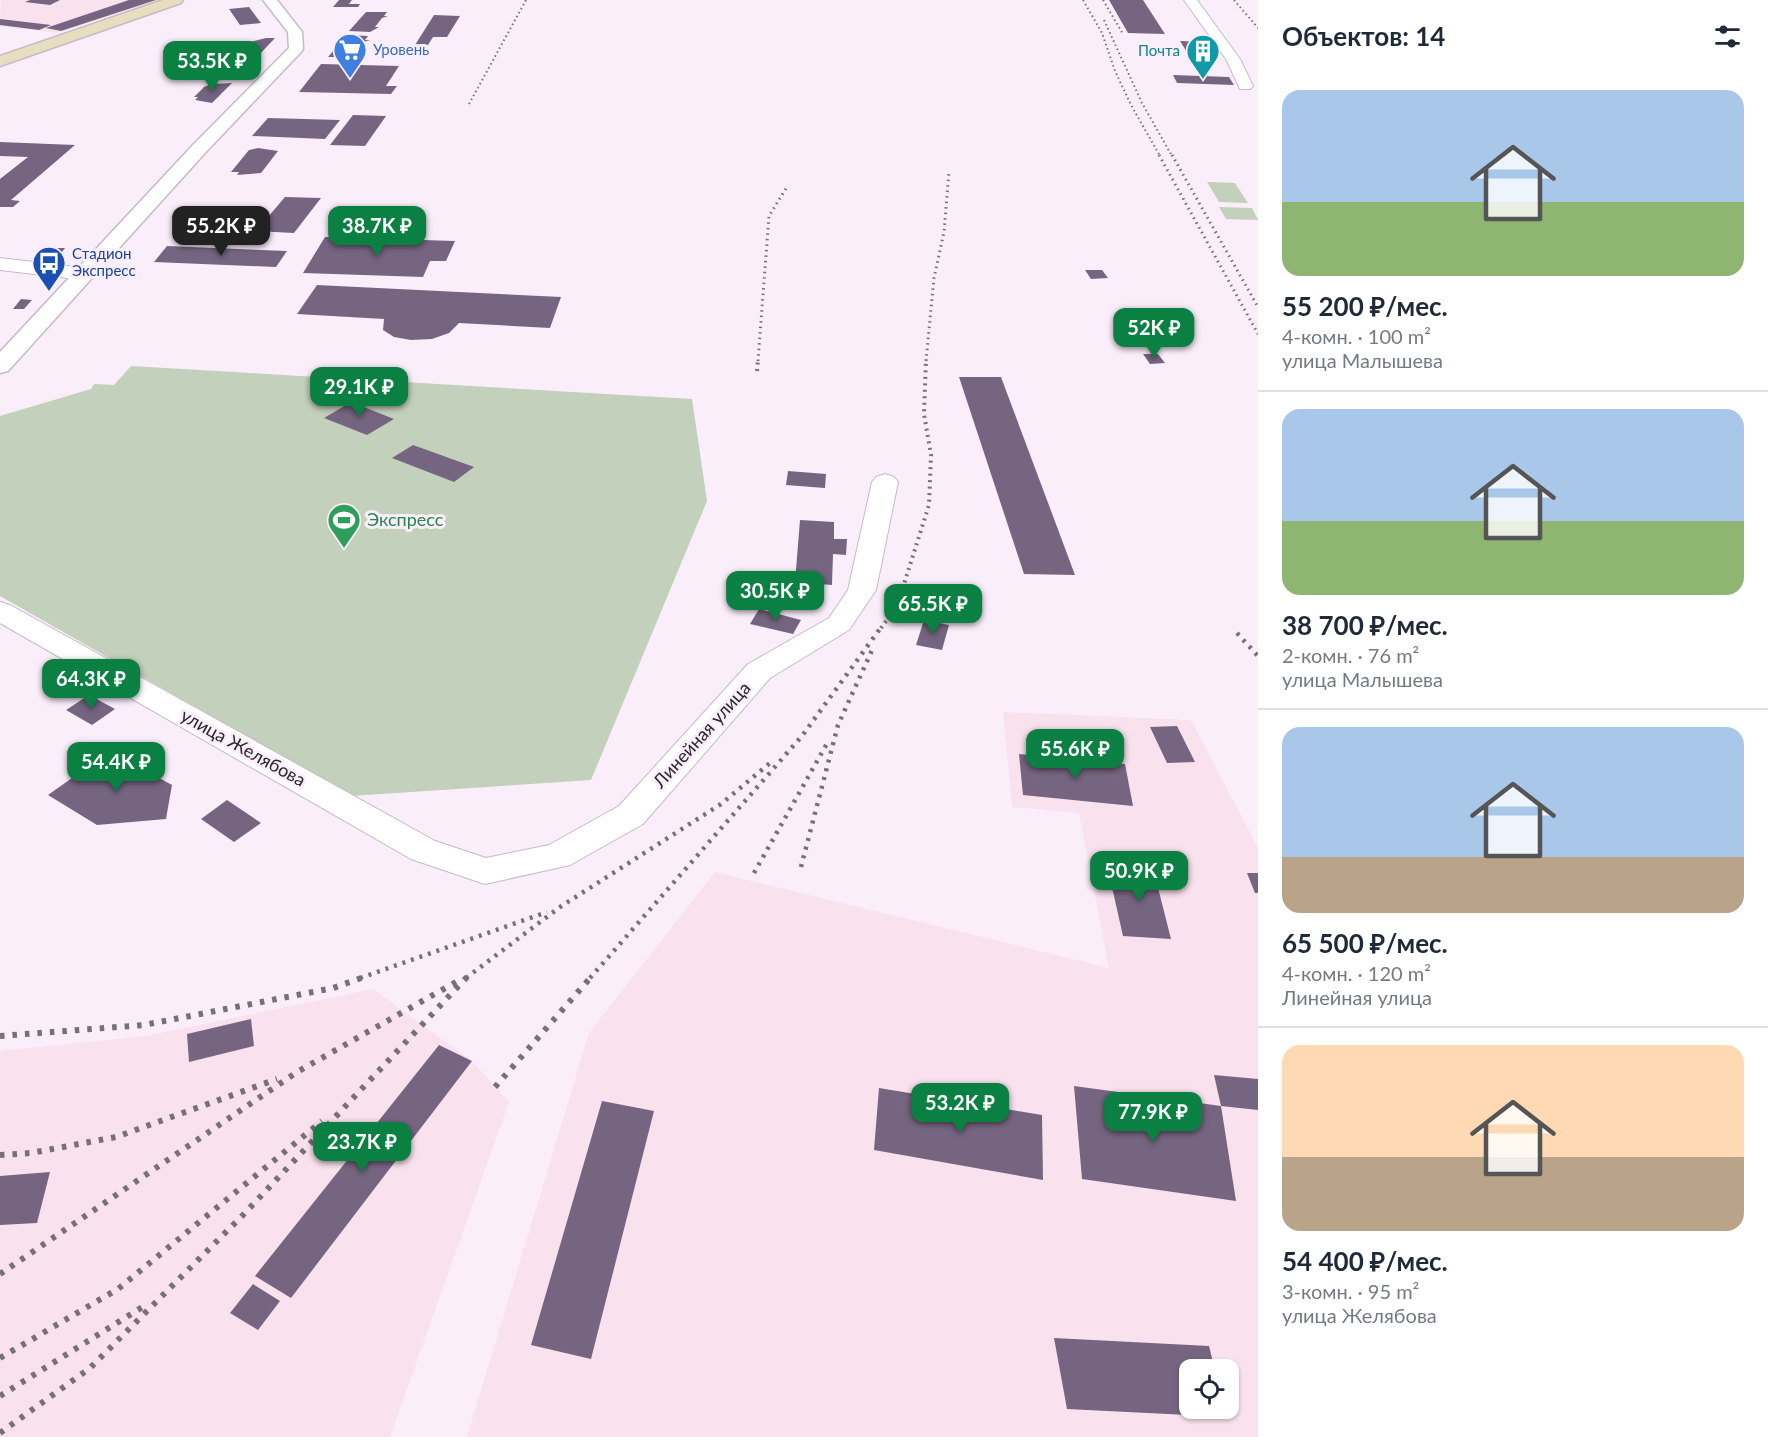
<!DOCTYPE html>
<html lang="ru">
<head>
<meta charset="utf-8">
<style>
  :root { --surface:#fff; --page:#f2f2f3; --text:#1f2937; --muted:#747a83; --line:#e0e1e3; --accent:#0b8043 }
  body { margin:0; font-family:Lato,sans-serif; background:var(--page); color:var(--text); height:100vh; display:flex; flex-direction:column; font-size:22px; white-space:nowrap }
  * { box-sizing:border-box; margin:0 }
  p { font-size:20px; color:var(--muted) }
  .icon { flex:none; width:33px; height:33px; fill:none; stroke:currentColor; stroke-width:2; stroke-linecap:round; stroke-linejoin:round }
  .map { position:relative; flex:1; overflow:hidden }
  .drawer { display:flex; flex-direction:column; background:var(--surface); width:510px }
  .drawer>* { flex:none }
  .tools { position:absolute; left:1179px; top:1359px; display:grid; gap:12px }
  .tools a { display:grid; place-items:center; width:60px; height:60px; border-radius:12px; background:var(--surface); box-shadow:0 2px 4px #0004; font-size:30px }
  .price { position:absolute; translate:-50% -51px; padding:0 14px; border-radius:12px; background:var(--accent); color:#fff; font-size:20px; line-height:39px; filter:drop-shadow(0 2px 3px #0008) }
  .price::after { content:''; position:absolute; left:50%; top:36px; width:18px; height:14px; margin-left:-9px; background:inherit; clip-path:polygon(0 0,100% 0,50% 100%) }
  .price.active { background:#222; color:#fff }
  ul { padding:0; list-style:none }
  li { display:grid; align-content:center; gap:12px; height:318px; padding:0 24px }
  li+li { border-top:2px solid var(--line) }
  li span { display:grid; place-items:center; height:186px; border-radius:18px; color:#555 }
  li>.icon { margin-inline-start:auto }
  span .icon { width:108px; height:108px; fill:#fffc; stroke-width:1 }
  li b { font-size:26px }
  h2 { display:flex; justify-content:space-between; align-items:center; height:72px; padding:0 24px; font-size:26px }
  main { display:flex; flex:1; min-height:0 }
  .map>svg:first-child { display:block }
  .industrial { fill:#f9e1ed; fill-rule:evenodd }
  .green { fill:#c3d0bb }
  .building { fill:#766581 }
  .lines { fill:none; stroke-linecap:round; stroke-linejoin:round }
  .minor-casing { stroke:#c6bac6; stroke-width:2 }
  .tertiary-casing { stroke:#c6bac6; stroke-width:3 }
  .secondary-casing { stroke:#c6bac6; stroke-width:3 }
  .minor { fill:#fff; fill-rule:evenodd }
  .tertiary { fill:#fff; fill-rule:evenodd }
  .secondary { fill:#e7ddbf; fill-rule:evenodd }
  .rail-far4 { stroke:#777077; stroke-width:2; stroke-dasharray:1.5 3; stroke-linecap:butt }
  .rail-far3 { stroke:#777077; stroke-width:3; stroke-dasharray:1.5 4; stroke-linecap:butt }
  .rail-far2 { stroke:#777077; stroke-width:4; stroke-dasharray:2 4.5; stroke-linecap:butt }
  .rail-far1 { stroke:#777077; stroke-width:4.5; stroke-dasharray:3 6; stroke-linecap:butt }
  .rail { stroke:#777077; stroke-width:6; stroke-dasharray:4.5 8; stroke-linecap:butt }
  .labels { text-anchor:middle; stroke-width:6; stroke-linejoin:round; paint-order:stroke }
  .far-shop-label { font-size:15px; fill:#366cbe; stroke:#fbeefb; text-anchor:start }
  .far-culture-label { font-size:15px; fill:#0d838f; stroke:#fbeefb; text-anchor:end }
  .far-transit-label { font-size:15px; fill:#164399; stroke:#fbeefb; text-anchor:start }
  .leisure-label { font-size:18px; fill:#27864d; stroke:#fbeefb; text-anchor:start }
  .street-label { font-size:18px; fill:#2a262a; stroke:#fbeefb }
</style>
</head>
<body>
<main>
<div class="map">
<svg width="1258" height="1437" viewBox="0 0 1258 1437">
  <rect width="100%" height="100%" fill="#fbeefb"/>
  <path class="industrial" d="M1,0H160L56,33L0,26Z
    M1003,712L1191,720L1258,848V1437H467L589,1033L715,872L1109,968L1079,813L1012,807ZM1190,1370H1228V1408H1190Z
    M373,989L472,1061L509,1102L390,1437H0V1051L146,1036Z"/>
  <path class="green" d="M1207,182L1235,183L1248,203L1219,202Z
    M1219,207L1252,208L1258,220L1226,219Z
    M131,366L692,399L707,501L591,780L351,796L0,596V416L91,389L94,384L114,385Z"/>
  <path class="building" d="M30,0H60L50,5L25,2Z
    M129,0H156L61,31L46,28Z
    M339,0H352L349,4H360L358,7H333Z
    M1109,0H1143L1165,34L1128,33Z
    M249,7L261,23L240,25L229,9Z
    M366,12H387L384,16H388L382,18L375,27H379L370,32L349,31Z
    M434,15L460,16L447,37H433L428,45H415Z
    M0,19L51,25L39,30L0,25Z
    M347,35L368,36L365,40H370L363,42L355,51L360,52L358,54H353L350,57H328Z
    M266,38H275L259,55L243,53L246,49H243L250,42Z
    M1180,41L1208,42L1219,57H1190Z
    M244,59H254L236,77L219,75L223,71L220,70L228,63Z
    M321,64L399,66L386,86H397L391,94L299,92Z
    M1173,75L1229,77L1234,85L1177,83Z
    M232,83L212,103L195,100L198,97H194L204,87L212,84Z
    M353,115L386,116L365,146L330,145Z
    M268,118L340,120L325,139L252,136Z
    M0,142L75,145L11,200L20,201L13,207H0V179L28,157L0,156Z
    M258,148L278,151L261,173L237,175L239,172H231L249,150Z
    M285,197L321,198L294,233L256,231Z
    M325,237L455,241L446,261H430L423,277L303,273Z
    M167,246L287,251L276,267L154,262Z
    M49,248H65L56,260L38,259Z
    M1085,270H1102L1108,278L1091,279Z
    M317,285L561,297L550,328L459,323L449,333L432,339L411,340L394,337L383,330L384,319L297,314Z
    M21,299L32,300L24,309H13Z
    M1143,354H1158L1165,363L1150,364Z
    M959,377H1001L1075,575L1024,574Z
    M351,402L394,419L367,435L324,418Z
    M413,445L474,467L454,482L392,458Z
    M788,471L826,474L825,488L786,485Z
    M800,520L834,522V539H847L846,555L833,554L832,585L795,582Z
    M759,609L801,620L793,634L750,624Z
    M924,620L949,625L942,650L916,645Z
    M89,695L115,709L92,725L66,710Z
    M1177,726L1195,762L1167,763L1150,727Z
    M110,751L172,785L166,819L97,825L48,795Z
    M1019,754L1125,764L1133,806L1023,795Z
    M227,800L261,823L234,842L201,819Z
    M1107,865L1153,868L1171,939L1123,936Z
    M1247,873H1258V893H1255Z
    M251,1019L254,1046L189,1062L187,1034Z
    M439,1045L472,1061L291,1298L255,1276Z
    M1214,1075L1258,1079V1110L1221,1106Z
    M1074,1086L1221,1106L1236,1201L1082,1179Z
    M879,1088L1042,1115L1043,1180L874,1150Z
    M602,1101L654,1111L591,1359L531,1345Z
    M50,1172L37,1223L0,1225V1176Z
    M253,1284L280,1301L258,1330L230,1313Z
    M1054,1338L1209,1346L1215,1370H1190V1408H1225L1228,1417L1067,1409Z"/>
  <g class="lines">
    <defs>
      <path id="minor" d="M1184,0H1197L1240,59L1253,86L1250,89H1240L1226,59Z
        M0,258L85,268L92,270L95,274L92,278L85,280L0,270Z
        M885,474L894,477L898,482L876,590L849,630L770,678L643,824L570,865L485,884L411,859L0,623V602L10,605L435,841L486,858L549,845L619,806L748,664L829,618L848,590L872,482L876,477Z"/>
      <path id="tertiary" d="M263,0H277L302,32L303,49L301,52L204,154L8,371L0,373V352L192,146L289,48L288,32Z"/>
      <path id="secondary" d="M163,0H183L181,3L0,66V56Z"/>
    </defs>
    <use href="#minor" class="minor-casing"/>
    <use href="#tertiary" class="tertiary-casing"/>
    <use href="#secondary" class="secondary-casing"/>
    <use href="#minor" class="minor"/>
    <use href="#tertiary" class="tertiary"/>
    <use href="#secondary" class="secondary"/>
    <path class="rail-far4" d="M1083,0L1102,33L1115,71L1131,105L1160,156
      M1103,0L1123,34
      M1234,0L1258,28
      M1104,20L1142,103L1172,156
      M469,104L526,0"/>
    <path class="rail-far3" d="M1159,155L1258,334
      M1172,155L1258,307
      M758,361L769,216L787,187
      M926,361L934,278L944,232L949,172"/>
    <path class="rail-far2" d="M757,371L758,359
      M881,628L897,606L929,505L931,455L924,414L926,359"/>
    <path class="rail-far1" d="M1237,633L1258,656
      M801,867L838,725L873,648
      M754,873L829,740
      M360,978L547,912
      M466,978L560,907L721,804L770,763
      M590,978L802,736L882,626"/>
    <path class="rail" d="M0,1036L144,1025L333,988L364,977
      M495,1087L591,977
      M0,1155L31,1153L116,1137L277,1079
      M0,1274L297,1072L456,982
      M0,1358L118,1289L322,1121
      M0,1396L144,1306
      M0,1433L90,1368L243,1215L467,977"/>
  </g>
  <defs>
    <symbol id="supermarket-pin" viewBox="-11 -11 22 30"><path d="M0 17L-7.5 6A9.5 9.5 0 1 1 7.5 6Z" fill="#3f7fe0" stroke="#fbeefb"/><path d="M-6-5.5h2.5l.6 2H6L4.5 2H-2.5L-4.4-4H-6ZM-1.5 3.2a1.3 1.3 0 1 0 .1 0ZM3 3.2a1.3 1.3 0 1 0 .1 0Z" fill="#fff"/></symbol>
    <symbol id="building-pin" viewBox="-11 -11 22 30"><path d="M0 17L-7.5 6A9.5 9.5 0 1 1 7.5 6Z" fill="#0f9aa8" stroke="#fbeefb"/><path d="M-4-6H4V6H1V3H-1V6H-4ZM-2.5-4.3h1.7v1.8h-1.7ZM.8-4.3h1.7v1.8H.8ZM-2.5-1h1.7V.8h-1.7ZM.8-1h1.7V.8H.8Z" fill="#fff"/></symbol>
    <symbol id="bus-pin" viewBox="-11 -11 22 30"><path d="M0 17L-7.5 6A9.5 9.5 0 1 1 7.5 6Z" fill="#1a4fb4" stroke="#fbeefb"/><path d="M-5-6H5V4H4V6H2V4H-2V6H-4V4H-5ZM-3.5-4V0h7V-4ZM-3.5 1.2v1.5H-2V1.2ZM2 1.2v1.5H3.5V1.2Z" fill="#fff"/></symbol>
    <symbol id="stadium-pin" viewBox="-11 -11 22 30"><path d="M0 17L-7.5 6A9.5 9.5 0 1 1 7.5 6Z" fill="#2e9e5b" stroke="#fbeefb"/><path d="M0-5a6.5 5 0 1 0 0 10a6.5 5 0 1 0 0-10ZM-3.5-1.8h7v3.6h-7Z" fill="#fff"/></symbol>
  </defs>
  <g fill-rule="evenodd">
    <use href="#supermarket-pin" x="331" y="31" width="38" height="52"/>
    <use href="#building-pin" x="1184" y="32" width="38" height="52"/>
    <use href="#bus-pin" x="30" y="244" width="38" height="52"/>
    <use href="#stadium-pin" x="325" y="501" width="38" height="52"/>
  </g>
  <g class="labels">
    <g class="far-shop-label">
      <text x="373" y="55">Уровень</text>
    </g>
    <g class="far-culture-label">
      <text x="1180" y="56">Почта</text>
    </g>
    <g class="far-transit-label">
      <text x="72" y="259">Стадион<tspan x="72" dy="17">Экспресс</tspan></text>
    </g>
    <g class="leisure-label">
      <text x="367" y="526">Экспресс</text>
    </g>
    <g class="street-label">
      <text transform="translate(702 735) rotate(-48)" y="6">Линейная улица</text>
      <text transform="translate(243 748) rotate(29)" y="6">улица Желябова</text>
    </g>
  </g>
</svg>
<div class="tools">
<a><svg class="icon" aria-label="locate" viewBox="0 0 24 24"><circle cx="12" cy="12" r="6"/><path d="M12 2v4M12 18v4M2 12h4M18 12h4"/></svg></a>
</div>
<b class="price" style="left:212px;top:92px">53.5K ₽</b>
<b class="price active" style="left:221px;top:257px">55.2K ₽</b>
<b class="price" style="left:377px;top:257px">38.7K ₽</b>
<b class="price" style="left:1154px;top:359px">52K ₽</b>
<b class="price" style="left:359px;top:418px">29.1K ₽</b>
<b class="price" style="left:775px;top:622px">30.5K ₽</b>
<b class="price" style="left:933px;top:635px">65.5K ₽</b>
<b class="price" style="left:91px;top:710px">64.3K ₽</b>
<b class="price" style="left:1075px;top:780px">55.6K ₽</b>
<b class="price" style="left:116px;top:793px">54.4K ₽</b>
<b class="price" style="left:1139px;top:902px">50.9K ₽</b>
<b class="price" style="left:960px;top:1134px">53.2K ₽</b>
<b class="price" style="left:1153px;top:1143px">77.9K ₽</b>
<b class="price" style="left:362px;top:1173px">23.7K ₽</b>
</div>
<section class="drawer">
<h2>Объектов: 14<svg class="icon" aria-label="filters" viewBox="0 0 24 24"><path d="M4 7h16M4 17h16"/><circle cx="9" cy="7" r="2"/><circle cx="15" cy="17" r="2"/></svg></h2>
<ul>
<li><span style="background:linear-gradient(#a9c7e8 60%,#8fb573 0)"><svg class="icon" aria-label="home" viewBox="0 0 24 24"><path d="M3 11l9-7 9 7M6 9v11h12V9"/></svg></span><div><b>55 200 ₽/мес.</b><p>4-комн. · 100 m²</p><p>улица Малышева</p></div></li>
<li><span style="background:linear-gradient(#a9c7e8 60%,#8fb573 0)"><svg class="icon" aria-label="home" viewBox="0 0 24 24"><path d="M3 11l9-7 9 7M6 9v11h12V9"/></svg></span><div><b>38 700 ₽/мес.</b><p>2-комн. · 76 m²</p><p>улица Малышева</p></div></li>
<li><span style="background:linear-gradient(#a9c7e8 70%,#b9a48a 0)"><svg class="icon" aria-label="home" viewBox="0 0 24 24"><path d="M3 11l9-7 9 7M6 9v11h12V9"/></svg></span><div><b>65 500 ₽/мес.</b><p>4-комн. · 120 m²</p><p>Линейная улица</p></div></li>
<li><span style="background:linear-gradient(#ffd9b3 60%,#b9a48a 0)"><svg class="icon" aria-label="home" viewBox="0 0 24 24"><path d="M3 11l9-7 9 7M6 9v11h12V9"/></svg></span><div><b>54 400 ₽/мес.</b><p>3-комн. · 95 m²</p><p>улица Желябова</p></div></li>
</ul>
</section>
</main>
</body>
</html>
